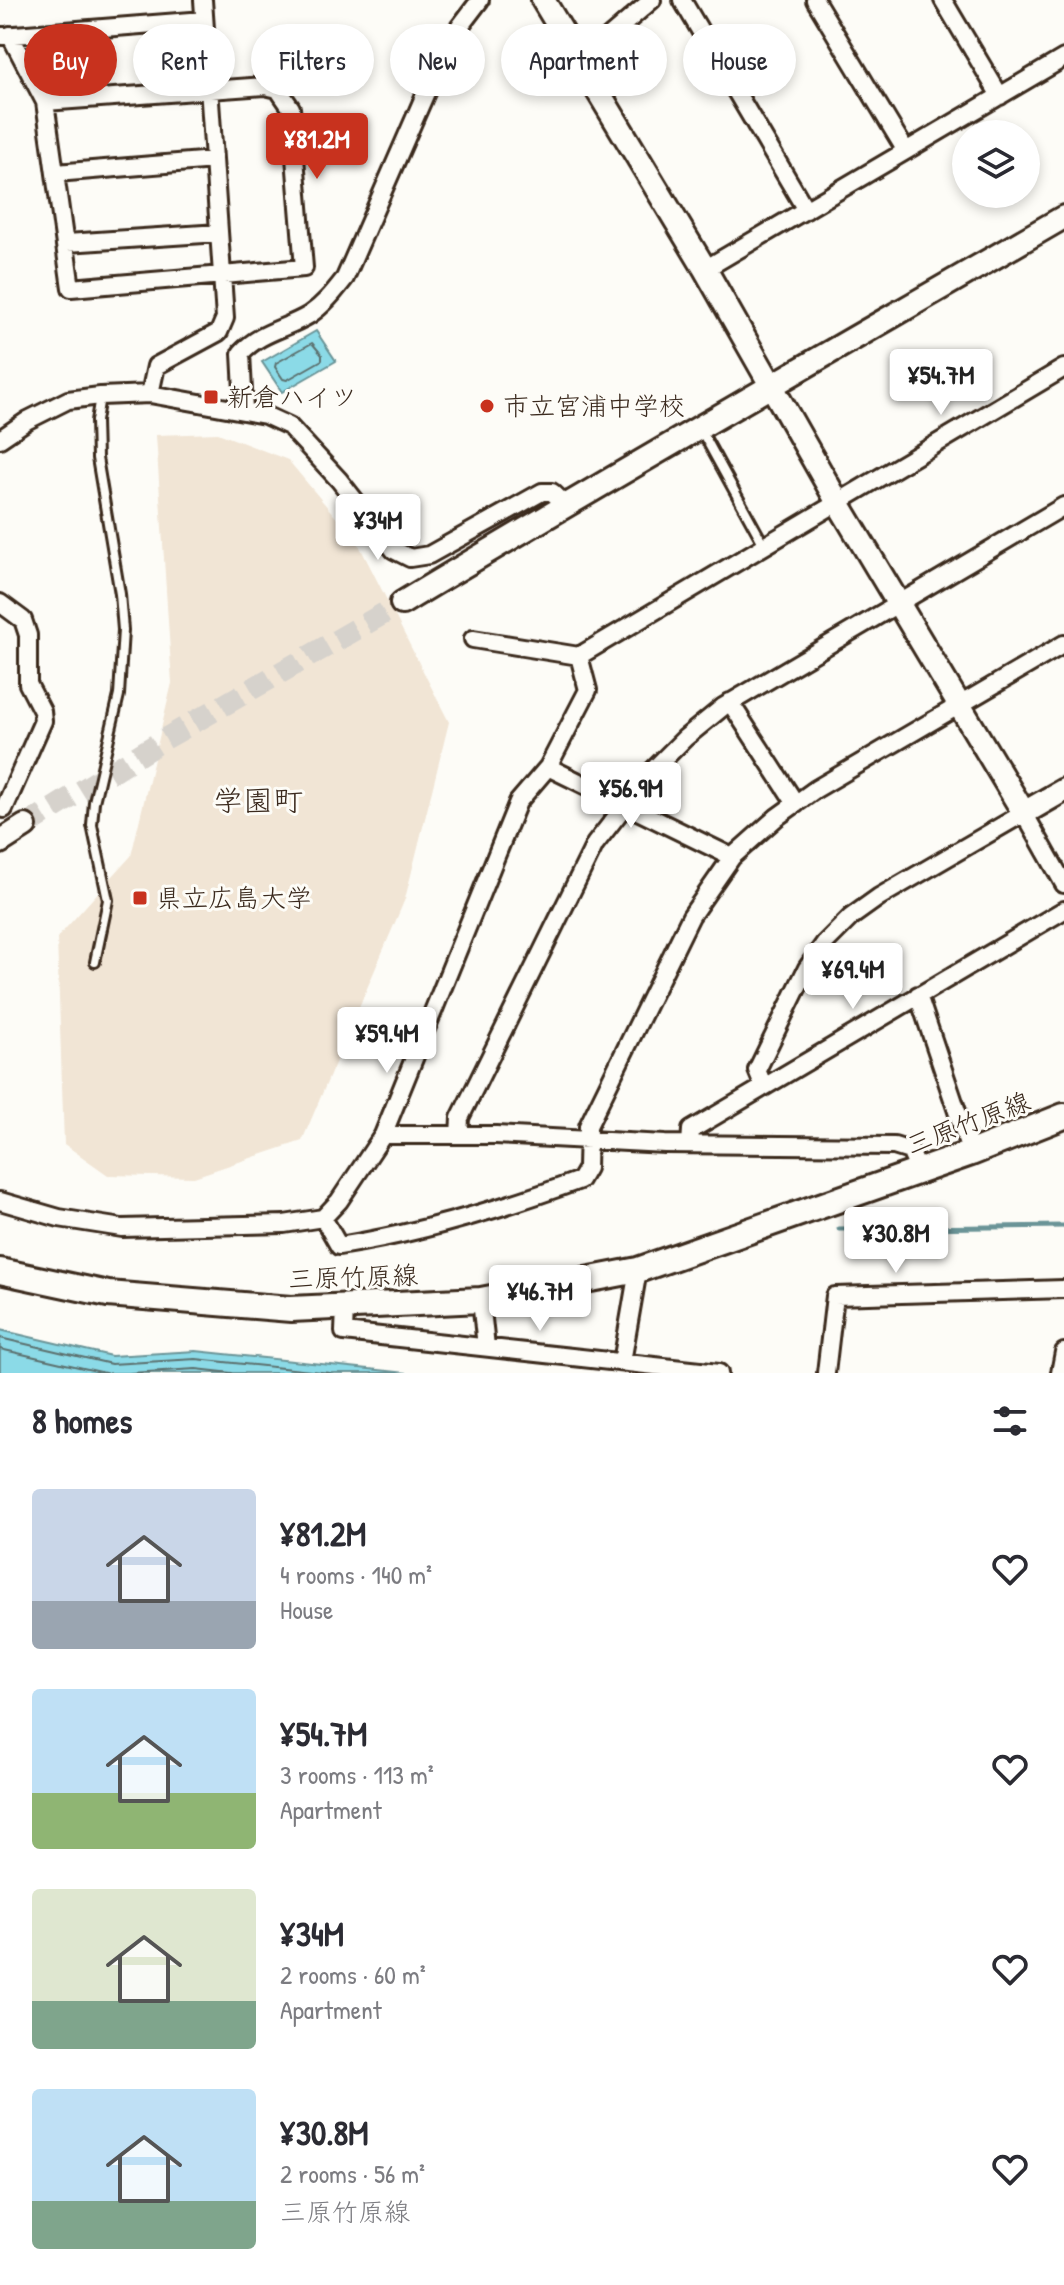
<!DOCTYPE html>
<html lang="en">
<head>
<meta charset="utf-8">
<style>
  :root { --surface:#fff; --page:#f7f7f7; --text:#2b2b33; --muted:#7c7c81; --accent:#c8321e }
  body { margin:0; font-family:"Patrick Hand","Klee One",sans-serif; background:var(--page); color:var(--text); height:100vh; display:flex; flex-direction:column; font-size:30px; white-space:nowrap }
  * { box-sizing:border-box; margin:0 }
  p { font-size:26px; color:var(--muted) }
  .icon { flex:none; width:44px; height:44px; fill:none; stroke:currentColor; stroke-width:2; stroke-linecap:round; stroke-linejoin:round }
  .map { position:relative; height:1373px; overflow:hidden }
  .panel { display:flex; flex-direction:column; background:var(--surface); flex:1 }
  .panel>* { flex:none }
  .top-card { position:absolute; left:24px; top:24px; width:1016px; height:72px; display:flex; gap:16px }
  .tools { position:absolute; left:952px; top:120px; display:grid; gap:16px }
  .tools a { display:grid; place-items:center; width:88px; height:88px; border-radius:50%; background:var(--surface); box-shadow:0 4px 12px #0003; font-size:40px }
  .price { position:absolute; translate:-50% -68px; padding:0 18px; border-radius:8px; background:#fff; color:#222; font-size:26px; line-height:52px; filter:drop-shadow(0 2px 4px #0008) }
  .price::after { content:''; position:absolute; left:50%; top:48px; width:24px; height:18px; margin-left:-12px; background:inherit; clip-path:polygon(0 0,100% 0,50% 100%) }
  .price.active { background:var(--accent); color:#fff }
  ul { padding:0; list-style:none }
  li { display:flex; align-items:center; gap:24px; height:200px; padding:0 32px }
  li span { display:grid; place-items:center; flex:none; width:224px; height:160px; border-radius:8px; color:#555 }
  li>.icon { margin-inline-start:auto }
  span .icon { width:96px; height:96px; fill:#fffc; stroke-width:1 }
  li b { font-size:34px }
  h2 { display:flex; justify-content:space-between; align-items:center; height:96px; padding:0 32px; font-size:34px }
  .pill { padding:0 28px; border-radius:36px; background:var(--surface); box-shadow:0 4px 12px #0003; font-size:28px; line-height:72px }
  .pill.active { background:var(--accent); color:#fff }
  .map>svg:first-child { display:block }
  .built { fill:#f1e5d5 }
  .water { fill:#8bdae7; stroke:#6b9497; stroke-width:2 }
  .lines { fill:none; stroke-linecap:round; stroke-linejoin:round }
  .shore { stroke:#5b706e; stroke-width:2 }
  .stream { stroke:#6b9497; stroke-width:5 }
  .secondary-tunnel { stroke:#d6d2cc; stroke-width:22; stroke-dasharray:22 11; stroke-linecap:butt }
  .lane-casing { stroke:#3b2a1e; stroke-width:14 }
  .street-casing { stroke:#3b2a1e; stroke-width:22 }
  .secondary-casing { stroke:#3b2a1e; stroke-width:28 }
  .primary-casing { stroke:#3b2a1e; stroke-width:30 }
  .lane { stroke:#fdfcf7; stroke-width:8 }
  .street { stroke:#fdfcf7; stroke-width:16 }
  .secondary { stroke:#fdfcf7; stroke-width:22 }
  .primary { stroke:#fdfcf7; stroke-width:24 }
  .poi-dot { fill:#c8321e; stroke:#fdfcf7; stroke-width:3 }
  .labels { text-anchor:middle; stroke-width:6; stroke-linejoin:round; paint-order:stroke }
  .poi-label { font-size:26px; fill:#3b2a1e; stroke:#fdfcf7; text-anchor:start }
  .street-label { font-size:26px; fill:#3b2a1e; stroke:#fdfcf7 }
  .quarter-label { font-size:30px; fill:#3b2a1e; stroke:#fdfcf7 }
</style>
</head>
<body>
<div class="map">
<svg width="1064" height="1373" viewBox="0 0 1064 1373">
  <rect width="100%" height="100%" fill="#fdfcf7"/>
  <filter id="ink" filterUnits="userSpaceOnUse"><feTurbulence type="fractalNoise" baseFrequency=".0125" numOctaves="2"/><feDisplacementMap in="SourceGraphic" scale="16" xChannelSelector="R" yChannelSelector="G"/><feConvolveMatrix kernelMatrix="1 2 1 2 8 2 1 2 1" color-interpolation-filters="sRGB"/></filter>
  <g filter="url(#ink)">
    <path class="built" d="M218,433L288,460L359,545L449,722L405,899L302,1141L194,1177L108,1175L64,1144L57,938L131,856L172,683L156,435Z"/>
    <path class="water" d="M316,331L336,361L282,392L262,362Z
      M0,1330L111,1356L196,1351L407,1373H0Z"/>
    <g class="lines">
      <path class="shore" d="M312,343L322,355V360L287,380L283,379L275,367L276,363Z
        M0,1338L111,1364L196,1359L330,1373
        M0,1349L105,1373
        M130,1373L196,1369L232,1373"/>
      <path class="stream" d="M839,1229L1064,1226"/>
      <path class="secondary-tunnel" d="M25,826L163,740L402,603"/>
      <defs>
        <path id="lane" d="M701,430L764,545
          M95,962L108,900L92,825L94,802L119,695L123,630L120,594L97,458L96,421L100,396"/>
        <path id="street" d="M682,0L806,210
          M815,0L906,151
          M943,0L1000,96
          M10,35L45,102L71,288L304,268L291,108L278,89L265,86L45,102
          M2,36L204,20
          M581,61L652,0
          M56,173L214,160
          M67,243L219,233
          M705,269L1064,58
          M150,394L156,366L219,332L225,318L203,0
          M244,410L241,353C260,332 286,329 309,315C324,305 334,292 345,278L448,42L480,0
          M0,439L28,420L68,400L100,396L150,394L265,415L289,426L339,480L394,550L410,558L429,555L542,492H552L565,504
          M0,603L23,620L28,635V684L42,711L43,721L4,809
          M473,639L579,656L1064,368
          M730,702L796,804
          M548,767L732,857
          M918,995L971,1153
          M764,1087L757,1070L807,968L824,944L851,917L879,897L1024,813L1064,884
          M383,1135H496L665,1144L894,1146L910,1151L919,1171
          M459,1135L460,1118L595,844L651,772L685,738L723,707L1064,506
          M690,1144L691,1130L1064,910
          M0,1201L59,1218L122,1228L284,1224L323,1218L339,1201L383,1135L518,802L548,767L588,690L579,656
          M323,1218L339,1246C422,1233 501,1209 580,1180L587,1168L588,1126L691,916L732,857L777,817L816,789L1064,644
          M481,1300L486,1347
          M345,1307L344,1332L719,1373
          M622,1362L638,1270
          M826,1373L835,1296L1064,1289
          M1060,1373L1064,1352"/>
        <path id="secondary" d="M543,0L705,269L837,501L1024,813L1064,790
          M402,603C621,471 843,345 1064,217
          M0,842L25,826"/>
        <path id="primary" d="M0,1271L108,1294L291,1309L481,1300L638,1270L971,1153L1064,1116"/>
      </defs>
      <use href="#lane" class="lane-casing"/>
      <use href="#street" class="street-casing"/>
      <use href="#secondary" class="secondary-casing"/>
      <use href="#primary" class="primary-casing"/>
      <use href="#lane" class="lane"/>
      <use href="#street" class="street"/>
      <use href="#secondary" class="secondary"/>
      <use href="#primary" class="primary"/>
    </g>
  </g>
  <g class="poi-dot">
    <rect x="203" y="389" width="16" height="16" rx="4"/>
    <circle cx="487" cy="406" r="8"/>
    <rect x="132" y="890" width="16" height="16" rx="4"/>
  </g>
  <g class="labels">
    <g class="poi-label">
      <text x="227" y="406">新倉ハイツ</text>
      <text x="503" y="415">市立宮浦中学校</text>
      <text x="156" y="907">県立広島大学</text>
    </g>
    <g class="street-label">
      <text transform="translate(968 1123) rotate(-21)" y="9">三原竹原線</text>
      <text transform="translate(353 1277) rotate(-2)" y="9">三原竹原線</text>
    </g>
    <g class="quarter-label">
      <text x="258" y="811">学園町</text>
    </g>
  </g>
</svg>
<div class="tools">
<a><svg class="icon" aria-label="layers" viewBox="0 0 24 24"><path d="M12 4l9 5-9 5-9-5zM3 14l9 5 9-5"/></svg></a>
</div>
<b class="price active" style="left:317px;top:181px">¥81.2M</b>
<b class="price" style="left:941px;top:417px">¥54.7M</b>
<b class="price" style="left:378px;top:562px">¥34M</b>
<b class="price" style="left:631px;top:830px">¥56.9M</b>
<b class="price" style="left:853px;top:1011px">¥69.4M</b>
<b class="price" style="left:387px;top:1075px">¥59.4M</b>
<b class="price" style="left:896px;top:1275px">¥30.8M</b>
<b class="price" style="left:540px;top:1333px">¥46.7M</b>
<div class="top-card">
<a class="pill active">Buy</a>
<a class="pill">Rent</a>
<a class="pill">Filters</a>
<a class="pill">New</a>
<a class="pill">Apartment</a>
<a class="pill">House</a>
</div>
</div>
<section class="panel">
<h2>8 homes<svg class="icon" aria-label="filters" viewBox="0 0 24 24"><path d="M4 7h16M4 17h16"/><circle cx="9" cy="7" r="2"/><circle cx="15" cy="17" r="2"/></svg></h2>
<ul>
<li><span style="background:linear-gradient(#c9d6e8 70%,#9aa5b1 0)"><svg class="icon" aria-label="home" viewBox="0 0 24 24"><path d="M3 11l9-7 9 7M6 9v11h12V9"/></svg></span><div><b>¥81.2M</b><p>4 rooms · 140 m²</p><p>House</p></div><svg class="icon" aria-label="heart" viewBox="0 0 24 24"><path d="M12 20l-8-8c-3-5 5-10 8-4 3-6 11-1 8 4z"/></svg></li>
<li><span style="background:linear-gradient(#bfe0f5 65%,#8fb573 0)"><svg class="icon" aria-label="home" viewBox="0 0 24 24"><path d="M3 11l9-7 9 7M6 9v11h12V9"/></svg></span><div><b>¥54.7M</b><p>3 rooms · 113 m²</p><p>Apartment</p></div><svg class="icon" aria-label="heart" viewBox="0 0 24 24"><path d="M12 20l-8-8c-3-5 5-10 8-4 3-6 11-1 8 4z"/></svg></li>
<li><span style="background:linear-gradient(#dfe7d0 70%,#7fa58c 0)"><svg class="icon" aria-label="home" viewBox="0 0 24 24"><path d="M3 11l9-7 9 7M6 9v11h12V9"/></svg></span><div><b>¥34M</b><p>2 rooms · 60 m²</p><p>Apartment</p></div><svg class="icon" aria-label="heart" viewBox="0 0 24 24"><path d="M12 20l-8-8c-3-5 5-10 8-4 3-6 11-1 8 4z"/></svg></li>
<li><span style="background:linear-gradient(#bfe0f5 70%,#7fa58c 0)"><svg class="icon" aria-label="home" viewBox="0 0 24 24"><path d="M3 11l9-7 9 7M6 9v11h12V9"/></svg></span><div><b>¥30.8M</b><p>2 rooms · 56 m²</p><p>三原竹原線</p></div><svg class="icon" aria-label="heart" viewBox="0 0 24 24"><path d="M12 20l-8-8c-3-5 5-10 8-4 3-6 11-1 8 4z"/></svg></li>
</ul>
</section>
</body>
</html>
